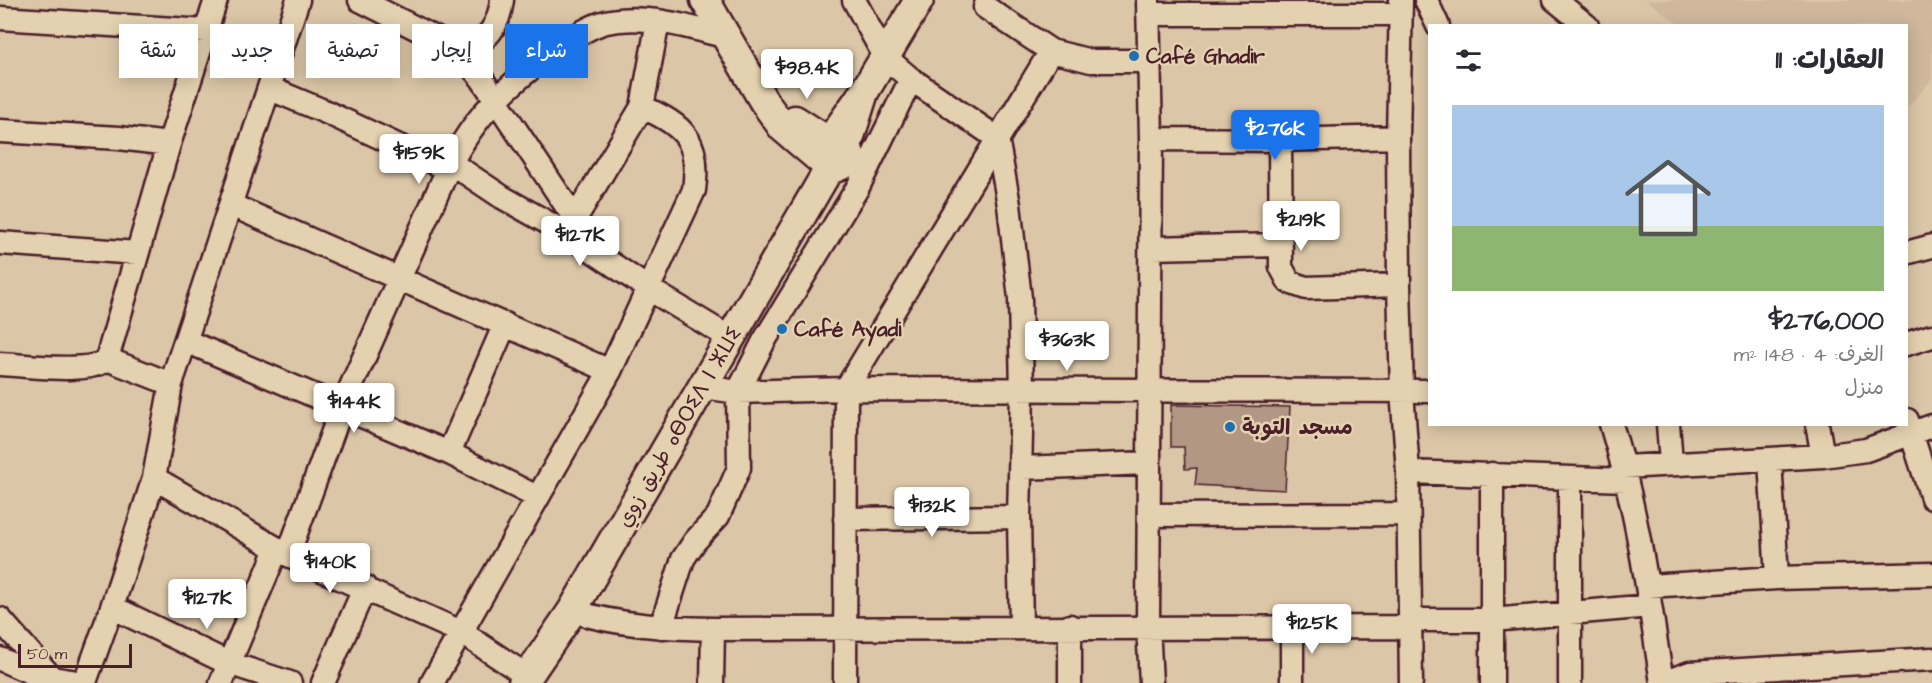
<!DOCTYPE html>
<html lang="ar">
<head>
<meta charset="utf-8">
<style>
  :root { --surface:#fff; --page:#f7f7f7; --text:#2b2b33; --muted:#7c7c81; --accent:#1a73e8 }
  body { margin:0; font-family:"Architects Daughter","Playpen Sans Arabic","Noto Sans Tifinagh",sans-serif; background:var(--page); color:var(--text); direction:rtl; height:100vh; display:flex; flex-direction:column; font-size:22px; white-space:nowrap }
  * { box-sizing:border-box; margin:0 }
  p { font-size:20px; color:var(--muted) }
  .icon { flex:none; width:33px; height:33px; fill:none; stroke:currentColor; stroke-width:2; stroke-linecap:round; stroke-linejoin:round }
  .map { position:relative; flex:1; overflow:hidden; direction:ltr }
  .panel { position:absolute; left:1428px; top:24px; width:480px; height:402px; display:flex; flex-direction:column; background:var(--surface); border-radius:0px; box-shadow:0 3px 15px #0003; direction:rtl }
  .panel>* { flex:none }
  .hud { position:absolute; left:18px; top:24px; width:570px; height:54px; direction:rtl; display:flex; gap:12px }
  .scale { position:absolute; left:18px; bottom:15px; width:114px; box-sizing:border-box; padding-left:6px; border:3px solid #4a1f2b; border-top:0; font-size:16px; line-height:21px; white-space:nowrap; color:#4a1f2b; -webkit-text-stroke:4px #e4d1af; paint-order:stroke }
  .price { position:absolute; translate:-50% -51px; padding:0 14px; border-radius:6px; background:#fff; color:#222; font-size:20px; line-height:39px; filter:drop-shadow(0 2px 3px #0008) }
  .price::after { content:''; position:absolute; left:50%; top:36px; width:18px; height:14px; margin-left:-9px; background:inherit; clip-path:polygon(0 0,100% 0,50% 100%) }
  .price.on { background:var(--accent); color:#fff }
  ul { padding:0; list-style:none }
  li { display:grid; align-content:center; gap:12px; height:318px; padding:0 24px }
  li span { display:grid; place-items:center; height:186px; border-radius:0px; color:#555 }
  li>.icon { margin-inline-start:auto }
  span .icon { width:108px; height:108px; fill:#fffc; stroke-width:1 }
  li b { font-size:26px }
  h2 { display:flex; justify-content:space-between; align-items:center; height:72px; padding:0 24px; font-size:26px }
  .chip { padding:0 21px; border-radius:0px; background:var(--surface); box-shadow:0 3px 15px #0003; font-size:21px; line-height:54px }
  .chip.on { background:var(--accent); color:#fff }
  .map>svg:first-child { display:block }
  .built { fill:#cfb89c }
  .building { fill:#b29784; stroke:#4a1f2b; stroke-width:1.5 }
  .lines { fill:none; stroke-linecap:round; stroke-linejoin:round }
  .minor-casing { stroke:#4a1f2b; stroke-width:27 }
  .major-casing { stroke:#4a1f2b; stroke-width:33 }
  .minor { stroke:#e4d1af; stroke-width:22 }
  .major { stroke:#e4d1af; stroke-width:28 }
  .poi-dot { fill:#1f6fb2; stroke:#e4d1af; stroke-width:2 }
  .labels { text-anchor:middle; stroke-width:5; stroke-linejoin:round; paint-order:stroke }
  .poi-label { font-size:21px; font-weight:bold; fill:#4a1f2b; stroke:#e4d1af; text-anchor:start }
  .street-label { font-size:21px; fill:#4a1f2b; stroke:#e4d1af }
</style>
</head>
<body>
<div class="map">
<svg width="1932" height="683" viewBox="0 0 1932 683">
  <rect width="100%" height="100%" fill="#dbc6a7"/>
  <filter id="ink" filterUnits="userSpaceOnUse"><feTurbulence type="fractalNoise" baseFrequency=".0167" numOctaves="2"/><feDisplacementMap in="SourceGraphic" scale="12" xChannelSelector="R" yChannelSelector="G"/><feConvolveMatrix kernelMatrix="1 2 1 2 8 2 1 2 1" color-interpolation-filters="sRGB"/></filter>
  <g filter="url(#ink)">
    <path class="built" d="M1646,0H1932V79L1907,108L1906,26L1680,25Z"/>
    <path class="building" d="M1171,405L1290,407L1285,490L1195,485L1197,468L1185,469L1184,447H1171Z"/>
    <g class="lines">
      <defs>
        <path id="minor" d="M360,0L457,49L482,79L575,219
          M854,0L885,57L911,79L997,138L1009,205L1020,298L1022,392L1019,517L1021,627
          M1148,0L1151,139L1148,625L1151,683
          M1401,0L1398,137L1399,285L1402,391L1408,472L1411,683
          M1426,0L1438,26
          M1555,0L1587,26
          M985,7L1051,51L1091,61H1148
          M1148,14H1400
          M0,18L206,31
          M463,55C486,38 498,31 502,0
          M271,89L326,112L448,169
          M0,131L119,138L169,144
          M1151,139L1280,140L1398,137
          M1280,140L1281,267L1289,282L1306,288L1399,285
          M451,163L502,197L566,233L649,289L730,338
          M231,205L610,371
          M569,229L642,107L658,21
          M0,243L137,253
          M1151,248L1280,245
          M1906,253L1932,246
          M186,341L449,453L537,497
          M1906,344L1932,336
          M107,359L169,144L216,0
          M0,364C24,365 91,375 107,359L171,384
          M703,387L738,392L846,389L1430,391
          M1907,420L1932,498
          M1611,424C1637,509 1649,596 1662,683
          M1668,424L1671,463
          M1817,424L1823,456
          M449,453L505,324
          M1770,460L1777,578
          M1624,467L1823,456L1866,450L1932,426
          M1022,468L1148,463
          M1408,472L1626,480
          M1492,474V683
          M154,478L288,555L461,632L527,676
          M1149,515L1408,514
          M845,519L1019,517
          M288,555L342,407L448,169C460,145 476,120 495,101C517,78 576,29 606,22C644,13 687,27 724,36
          M1648,586L1777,578L1932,574
          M112,607L228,663L290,683
          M572,611C618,625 665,628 713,629L1410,627
          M0,619L52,678L84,683
          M1410,620H1492L1650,606
          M1292,626V683
          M661,627L683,559L695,541L718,516L739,468L738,392L764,341L858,187L911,79
          M0,659L32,673L52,678
          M85,682L112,607L154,478L171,384L298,0
          M221,683L277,549
          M323,683L365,587
          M432,683L610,371L694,190C701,141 684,125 642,107
          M712,683L713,629
          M845,683L846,389L1051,51
          M1070,683V626
          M1570,683V478
          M1662,683L1690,673L1932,659"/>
        <path id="major" d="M705,0L763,100L783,128L822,161
          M864,92L919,0
          M795,120L826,140L840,139L849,151L844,164L835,168L826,165L820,154
          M831,139L864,92L847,146
          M523,683L572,611L830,167"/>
      </defs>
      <use href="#minor" class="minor-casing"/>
      <use href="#major" class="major-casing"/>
      <use href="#minor" class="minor"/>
      <use href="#major" class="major"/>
    </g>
  </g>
  <g class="poi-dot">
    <circle cx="1134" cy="56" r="6"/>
    <circle cx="782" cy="329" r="6"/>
    <circle cx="1230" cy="427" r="6"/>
  </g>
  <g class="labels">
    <g class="poi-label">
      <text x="1146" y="63">Café Ghadir</text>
      <text x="794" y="336">Café Ayadi</text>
      <text x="1242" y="434">مسجد التوبة</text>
    </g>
    <g class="street-label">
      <text transform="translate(679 427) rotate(-60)" y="7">طريق زوي ⴰⴱⵔⵉⴷ ⵏ ⵣⵡⵉ</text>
    </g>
  </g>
</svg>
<div class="scale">50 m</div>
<b class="price" style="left:807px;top:100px">$98.4K</b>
<b class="price on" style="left:1275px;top:161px">$276K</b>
<b class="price" style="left:419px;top:185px">$159K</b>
<b class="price" style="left:1301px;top:252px">$219K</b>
<b class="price" style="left:580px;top:267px">$127K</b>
<b class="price" style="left:1067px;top:372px">$363K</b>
<b class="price" style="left:354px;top:434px">$144K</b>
<b class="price" style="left:932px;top:538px">$132K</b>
<b class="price" style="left:330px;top:594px">$140K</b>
<b class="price" style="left:207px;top:630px">$127K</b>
<b class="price" style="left:1312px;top:655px">$125K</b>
<div class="hud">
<a class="chip on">شراء</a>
<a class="chip">إيجار</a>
<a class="chip">تصفية</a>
<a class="chip">جديد</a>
<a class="chip">شقة</a>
</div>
<section class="panel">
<h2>العقارات: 11<svg class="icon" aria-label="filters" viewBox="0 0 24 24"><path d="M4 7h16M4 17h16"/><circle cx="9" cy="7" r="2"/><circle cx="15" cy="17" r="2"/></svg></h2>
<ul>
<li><span style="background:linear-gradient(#a9c7e8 65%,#8fb573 0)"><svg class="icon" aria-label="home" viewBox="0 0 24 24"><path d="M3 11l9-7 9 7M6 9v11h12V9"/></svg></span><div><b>$276,000</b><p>الغرف: 4 · 148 m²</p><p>منزل</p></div></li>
</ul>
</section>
</div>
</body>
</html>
